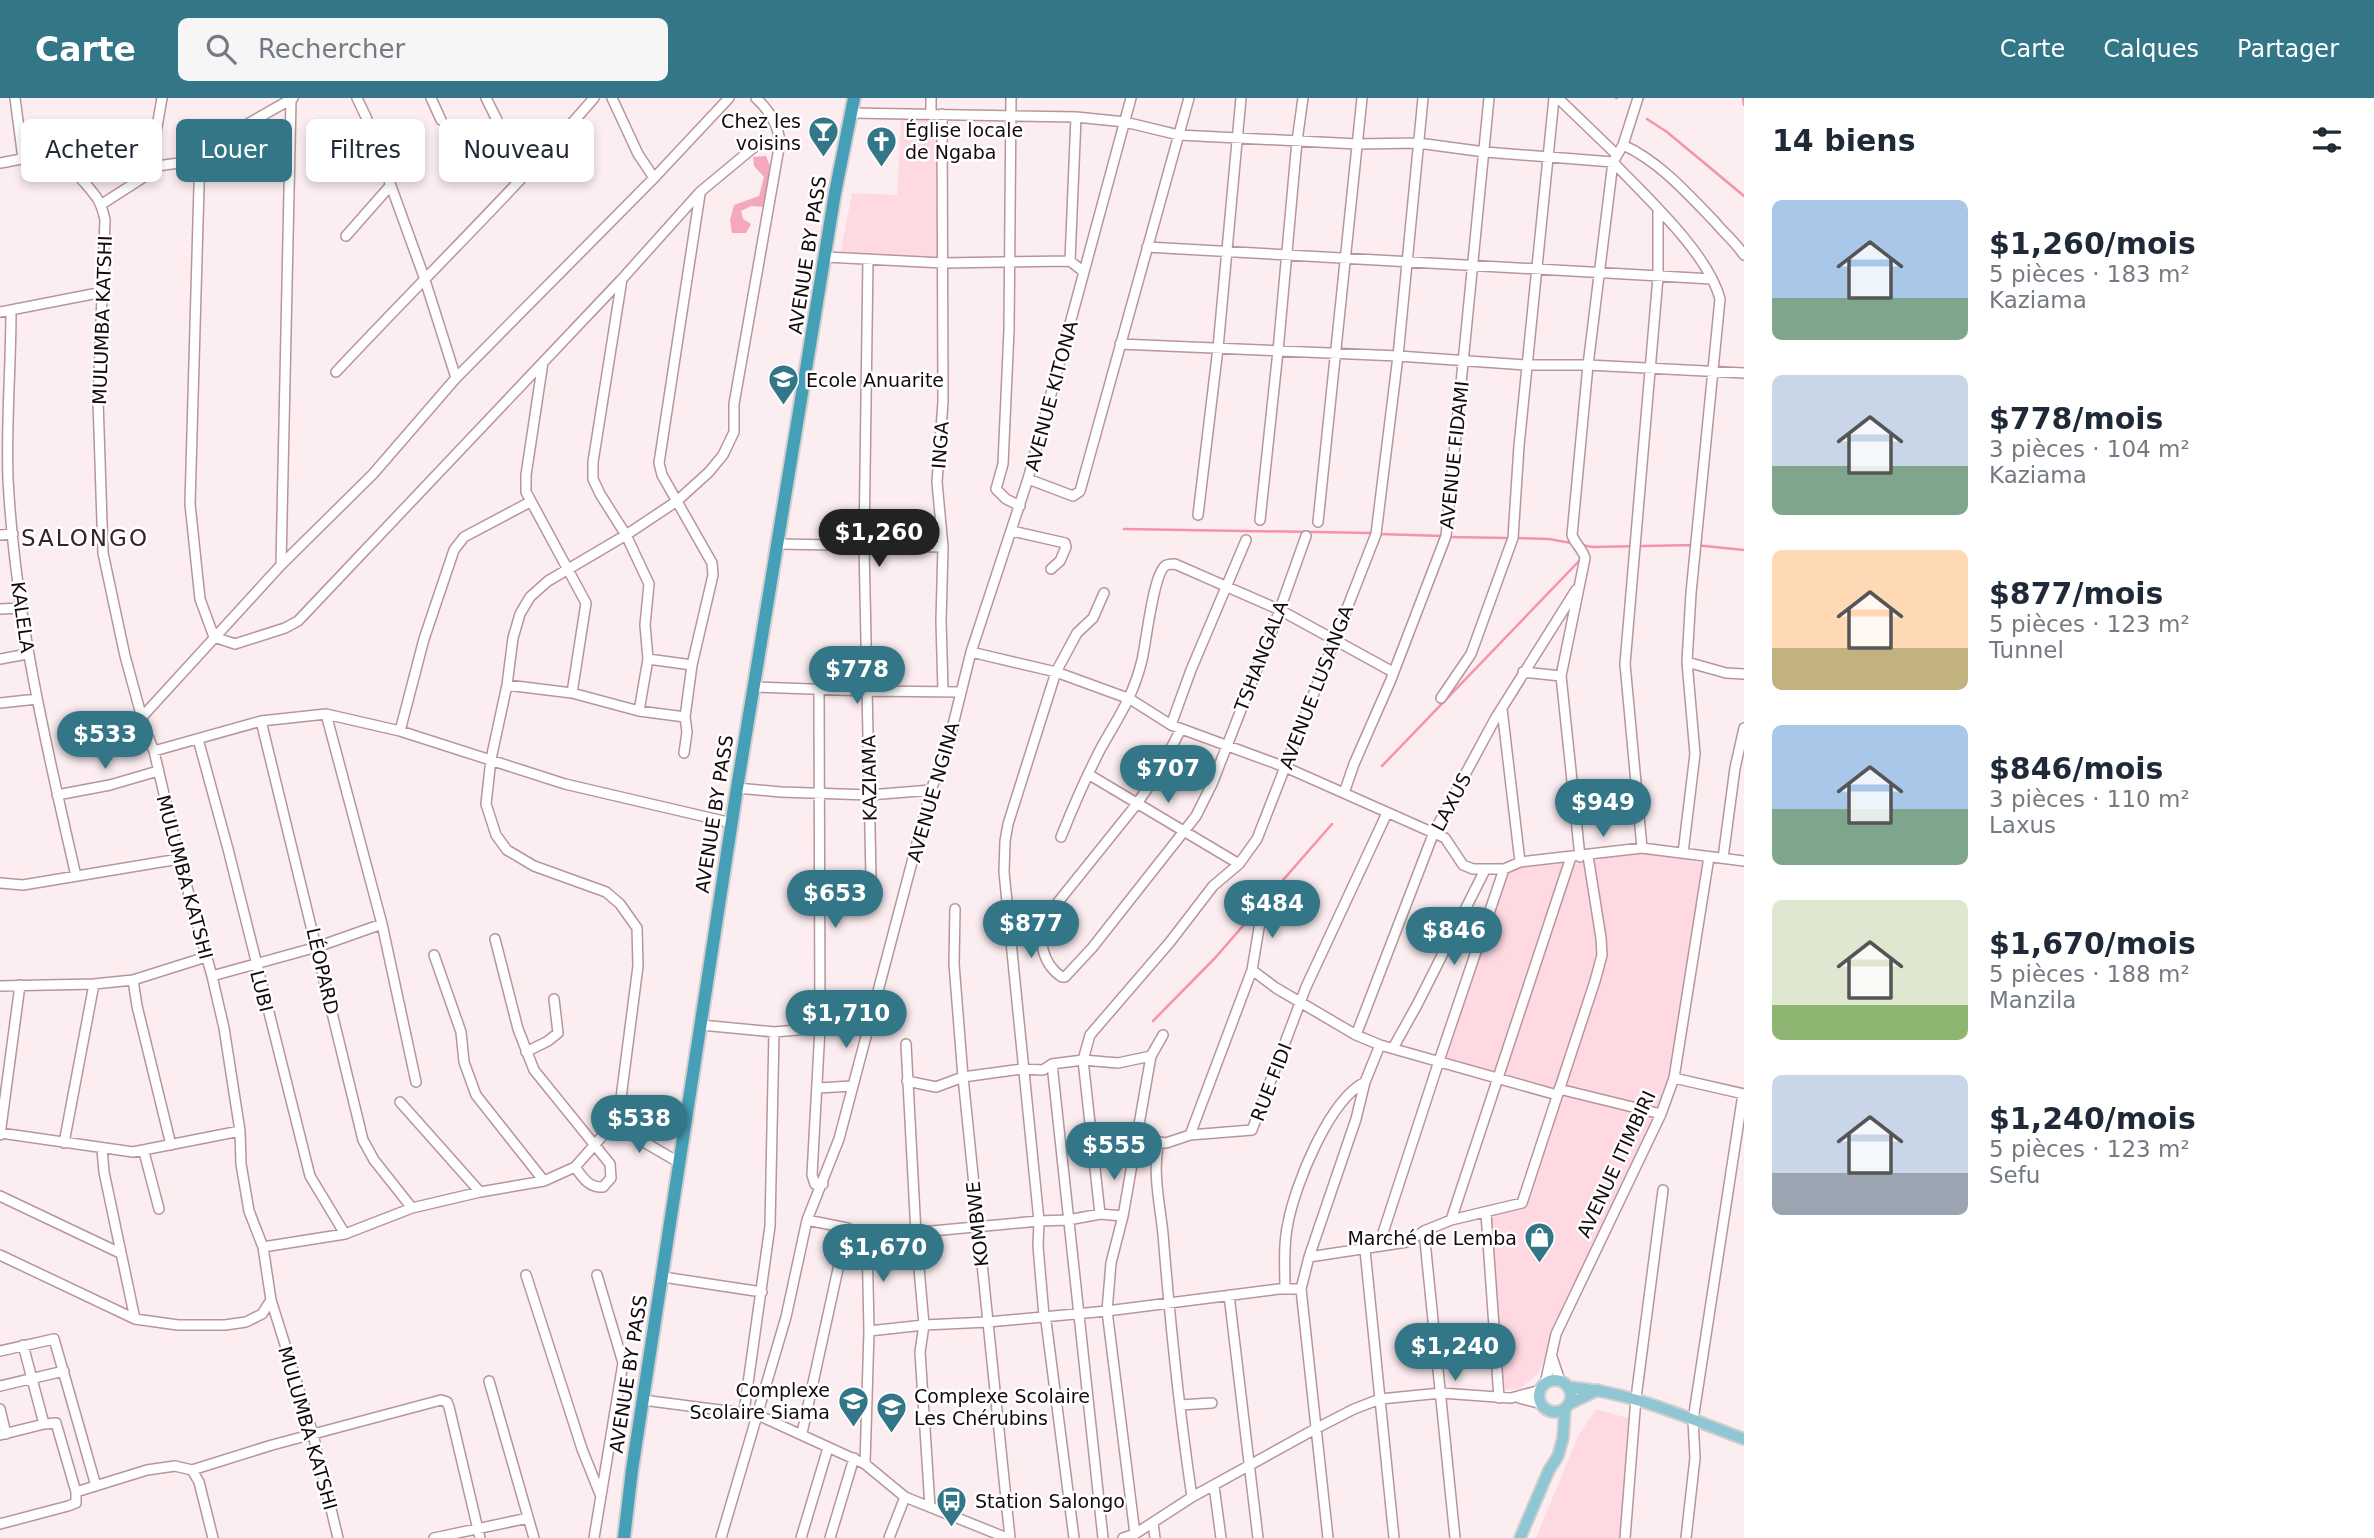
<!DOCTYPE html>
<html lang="fr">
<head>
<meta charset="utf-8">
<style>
  :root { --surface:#fff; --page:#f6f6f7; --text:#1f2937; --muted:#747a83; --accent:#337687 }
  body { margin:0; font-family:"DejaVu Sans",sans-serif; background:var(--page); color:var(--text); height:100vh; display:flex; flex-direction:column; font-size:26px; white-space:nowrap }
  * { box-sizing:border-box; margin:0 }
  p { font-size:23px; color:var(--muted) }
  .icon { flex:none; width:38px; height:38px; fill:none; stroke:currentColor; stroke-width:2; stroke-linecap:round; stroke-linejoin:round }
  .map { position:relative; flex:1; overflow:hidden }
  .panel { display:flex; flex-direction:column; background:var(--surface); width:630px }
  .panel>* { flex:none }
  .top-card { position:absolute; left:21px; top:21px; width:665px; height:63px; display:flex; gap:14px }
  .price { position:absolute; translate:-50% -60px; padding:0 16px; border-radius:24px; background:var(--accent); color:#fff; font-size:23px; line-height:46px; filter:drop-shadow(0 2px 4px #0008) }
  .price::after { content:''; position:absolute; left:50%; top:42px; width:21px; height:16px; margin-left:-10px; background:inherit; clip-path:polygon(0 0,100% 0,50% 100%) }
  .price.active { background:#222; color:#fff }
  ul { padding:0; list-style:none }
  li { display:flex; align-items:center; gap:21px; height:175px; padding:0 28px }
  li span { display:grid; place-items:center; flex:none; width:196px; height:140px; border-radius:10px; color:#555 }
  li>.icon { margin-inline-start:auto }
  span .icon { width:84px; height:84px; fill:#fffc; stroke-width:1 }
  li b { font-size:30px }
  h2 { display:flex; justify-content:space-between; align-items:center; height:84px; padding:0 28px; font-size:30px }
  .pill { padding:0 24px; border-radius:10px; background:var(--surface); box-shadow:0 4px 10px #0003; font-size:24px; line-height:63px }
  .pill.active { background:var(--accent); color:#fff }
  header { display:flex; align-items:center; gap:42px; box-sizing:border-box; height:98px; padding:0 35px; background:var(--accent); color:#fff }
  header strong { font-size:33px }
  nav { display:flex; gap:38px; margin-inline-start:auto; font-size:24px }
  .search { width:490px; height:63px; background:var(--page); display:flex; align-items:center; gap:18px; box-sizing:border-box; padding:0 24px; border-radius:10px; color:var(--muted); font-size:26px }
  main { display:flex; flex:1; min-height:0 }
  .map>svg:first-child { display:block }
  .built { fill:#fed9e2 }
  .green { fill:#f5a8bc }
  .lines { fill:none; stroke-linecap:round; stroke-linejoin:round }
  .stream { stroke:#f692ae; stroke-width:2.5 }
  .minor-casing { stroke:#b8959d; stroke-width:12 }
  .major-casing { stroke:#d0cecf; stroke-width:14 }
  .highway-casing { stroke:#d0cecf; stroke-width:16 }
  .minor { stroke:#fff; stroke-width:9 }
  .major { stroke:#8fc6d4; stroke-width:10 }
  .highway { stroke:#45a0b7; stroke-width:12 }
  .labels { text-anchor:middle; stroke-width:5; stroke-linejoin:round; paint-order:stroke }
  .poi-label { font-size:19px; fill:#15090d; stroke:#fff; text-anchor:start }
  .street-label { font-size:19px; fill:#15090d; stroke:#fff }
  .quarter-label { font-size:23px; letter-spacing:2px; fill:#3b2027; stroke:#fff }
</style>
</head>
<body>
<header>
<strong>Carte</strong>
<div class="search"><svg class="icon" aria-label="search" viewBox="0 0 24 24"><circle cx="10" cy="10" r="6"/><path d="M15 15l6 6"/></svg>Rechercher</div>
<nav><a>Carte</a><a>Calques</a><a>Partager</a></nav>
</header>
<main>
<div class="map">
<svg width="1744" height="1440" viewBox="0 0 1744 1440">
  <rect width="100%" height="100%" fill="#fcedf0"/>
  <path class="built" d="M901,21H939L940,161L840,157L852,95L897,97Z
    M1644,755L1702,765L1671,986L1660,1014L1562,989L1604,857L1592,761Z
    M1568,762L1497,980L1440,962L1508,775L1521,769Z
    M1589,764L1599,851L1556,993L1499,981L1572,766Z
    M1559,991L1661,1016L1560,1219L1538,1276L1519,1291L1502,1292L1491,1114L1522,1105Z
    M1596,1311L1631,1321L1620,1440H1536L1578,1338Z"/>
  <path class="green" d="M766,58L773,76L764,109L751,108L741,113L743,121L751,126L746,135H732L730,122L734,107L759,98L764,79L754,68L753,59Z"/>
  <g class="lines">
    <path class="stream" d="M1616,0H1617
      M1743,0L1744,7
      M1647,21L1667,34L1744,98
      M1124,431L1372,435
      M1379,436L1442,438
      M1449,439L1509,440
      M1515,440L1549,441L1571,445
      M1581,447L1593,449L1695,447L1744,452
      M1382,668L1581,461
      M1153,923L1215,860L1332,726"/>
    <defs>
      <path id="minor" d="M15,0L23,61
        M357,0L366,19L424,179L456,280
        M431,0L441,22
        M486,0L497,22
        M612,0L638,56L654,80
        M1011,0L1009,232L1003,366L996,391L1006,401L1020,408
        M1554,1L1561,3L1617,57
        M852,15L1076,19L1125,24L1179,37L1357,46L1418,45L1485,54L1613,64C1646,99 1708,155 1720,201L1691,495L1687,564L1695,656L1683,755
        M931,16V0
        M942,16L943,304L937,384L943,449L941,523L943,593
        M1623,47C1659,63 1688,96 1715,124C1724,135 1736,145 1744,157
        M200,53L190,406L200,501L214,539L235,546L285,530L298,523L622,181L700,94L753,50L758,47L780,44
        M0,65C42,58 54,48 84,84C97,99 101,103 105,122L98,302L103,455L125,558L145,631L154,653L179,761L212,878L224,930L240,1033L241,1066L249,1113L263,1149L271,1202L313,1336L338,1440
        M150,69L162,0
        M102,106L144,79L150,69L186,64L200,53L293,0
        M346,138L390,88
        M1147,149L1712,181
        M826,159L943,165L1070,163L1084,174
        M868,161L864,447L871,780
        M1070,163L1076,19
        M622,181L593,364V381L600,396L626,437L649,486L645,527L648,561L639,613
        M11,212C11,268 6,325 8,381C15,516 46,647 76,778
        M0,214L103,194
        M1120,246L1398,258L1526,267H1588L1744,275
        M543,264L526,377V394L586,505L572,595
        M336,274C422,182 512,95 594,0
        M1028,381L1073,398L1080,393L1189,0
        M1198,417L1218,250L1241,0
        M1260,422L1278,253L1297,43L1303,0
        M1318,424L1362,0
        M1012,433L1065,445L1066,449L1060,463L1051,471
        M0,437L13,436
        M778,446L943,449
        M281,467L291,1
        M0,511L21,510
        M971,554L1056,574L1130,601L1171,627L1285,669L1445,740L1463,767L1473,771H1504L1520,764L1642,750L1744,763
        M0,561L27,556
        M648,561L692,567
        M1687,564L1726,575L1744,576
        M1523,574L1561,578
        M507,587L572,595L639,613L685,619L692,567L713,477L712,465L662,377L659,365L700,96
        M755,589L867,593L961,594
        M819,592L820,930L812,1077L815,1086H823
        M1441,600L1471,556L1513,440L1519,348L1554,0
        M0,605L37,601
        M1502,611L1520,764
        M326,616L382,826L416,984
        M142,619L281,467L373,376L456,280L654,80L729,0
        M261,623L363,1042L374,1062L412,1110
        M1171,627L1191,572L1246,442
        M1181,631L1158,675L1136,707L1046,819C1037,840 1042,866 1062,879H1065L1092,850L1196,718L1212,686L1275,525L1306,438
        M400,633L424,541L454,452L464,439L530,404
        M198,641L228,751L310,1078L345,1136
        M154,653L261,623L326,616L400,633L565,686L732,725
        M684,655L687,634L685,619
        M1088,676L1239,766
        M737,690L781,694L870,697L931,692
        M1344,695L1354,666L1390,584L1446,438L1489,0
        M57,697L110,687L158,673
        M1061,739C1073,709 1086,679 1101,650C1119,618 1133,599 1142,562C1146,546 1153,477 1165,468C1167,466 1172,466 1175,466L1280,512L1393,574
        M1642,750L1625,566L1658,179V113
        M1580,759L1561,578L1585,460C1582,450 1575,446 1572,437L1588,267L1613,64L1623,47L1638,0
        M1723,760L1735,670L1744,630
        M0,785L23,787L179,761
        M955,811L954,866L963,979L1010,1440
        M495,841L518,931L534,972L610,1066L611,1080L603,1089C589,1090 583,1080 575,1069
        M434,857L461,934L464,964L476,997L544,1083
        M1252,872L1276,890L1356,937L1380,947L1557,997
        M212,878L317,849L382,826
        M133,882L137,908L171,1047
        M0,888L94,886L133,882L206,859
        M701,927L774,934L820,930
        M1356,937L1434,734L1495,621L1576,492
        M906,946L916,1136L924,1227L920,1254L930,1409
        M1393,950L1417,907L1485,772
        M526,954L548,943L558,935L554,901
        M1052,966L1103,1440
        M1674,980L1744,996
        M907,983L936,989L963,979L1022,971L1043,972L1052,966L1083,962L1118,965L1151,958
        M818,990L852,988
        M1559,991L1661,1016
        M400,1004L480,1094
        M613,1026L680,1065
        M1139,1031L1159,1044
        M0,1035L133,1054L240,1033
        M0,1037L20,887
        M1190,1037L1252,872L1260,824L1272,804
        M64,1045L94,886
        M102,1051L104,1074L135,1221
        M144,1054L159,1111
        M0,1098L120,1155
        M1486,1115L1499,1300
        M1100,1116L1083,962L1090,937L1170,844L1213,788L1239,766L1257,741L1376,436L1398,258L1423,0
        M807,1122L847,1130L867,1139L1039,1123L1068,1122L1100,1116L1123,1118
        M1451,1122L1571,759
        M1424,1133L1455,1440
        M1379,1147L1439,963L1504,771
        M263,1149L345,1136L412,1110L480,1094L544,1083L575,1069L613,1026L621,1000L638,868L637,830L620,806L606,794L534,768L507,752L496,737L486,706L491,661L507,587L513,540L520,516L530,499L548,483L626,437L677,403L709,374L723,357L734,334V306L780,44C778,27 769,12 756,0
        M1365,1152L1394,1440
        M0,1157L135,1221L178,1227H225L246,1224L262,1216L271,1202
        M1309,1159L1407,1144L1424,1133L1451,1122L1522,1105L1595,883L1602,857L1601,840L1588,758
        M526,1177L582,1351L600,1396
        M663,1179L762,1194
        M1285,1191C1285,1169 1283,1147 1288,1125C1295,1087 1329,1002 1365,984
        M1229,1197L1258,1440
        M869,1233L924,1227L988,1224L1107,1213L1279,1191H1301
        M23,1247L44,1326
        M0,1253L54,1241L96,1388
        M1552,1259L1560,1283
        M489,1283L534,1440
        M1545,1286L1556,1236L1661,1016L1674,980L1709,759
        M0,1288L64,1273
        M1519,1300L1542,1306
        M643,1302L758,1317L865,1366L905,1399L1007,1440
        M1180,1307L1212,1305
        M0,1311L6,1336
        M744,1314L770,1128L774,934
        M802,1335L847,1130
        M0,1337L44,1326L56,1325L76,1394
        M865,1366L869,1233L867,1139
        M192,1372L199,1384L213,1440
        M1214,1388L1221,1440
        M1192,1399C1179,1312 1170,1223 1163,1136C1160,1106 1152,1074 1159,1044L1166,1045L1190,1037L1252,1032L1306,889L1387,715
        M1153,1425L1155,1440
        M0,1426L68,1408L76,1405V1394L147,1372L175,1368L192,1372L272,1347L441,1302L447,1304L449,1309L480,1440
        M1135,1436L1107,1213L1111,1165L1123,1118L1151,958L1163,937
        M434,1440L528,1420
        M594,1440L623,1265L597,1177
        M721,1440L786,1219L807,1122L839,1041L931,692L948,647L971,554L1028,381L1131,0
        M801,1440L828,1350
        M830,1440L854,1360
        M889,1440L905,1399
        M1074,1440L1046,1223L1044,1218L1038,1148L1039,1123L1004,774L1005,743L1008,726L1056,574L1077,535L1093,520L1104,495
        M1123,1440L1135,1436L1192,1399L1317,1330L1354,1311L1380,1301L1441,1295L1511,1300L1541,1292
        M1328,1440L1301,1191L1309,1159L1356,1021L1365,984L1380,947
        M1625,1440L1636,1300L1663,1092
        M1686,1440L1695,1360L1693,1322L1743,996"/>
      <path id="major" d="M1539 1298a16 16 0 1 1 32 0a16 16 0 1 1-32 0Z
        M1568,1289C1633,1294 1684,1319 1744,1341
        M1569,1306L1598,1292
        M1520,1440L1549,1372L1558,1358L1563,1340L1565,1310"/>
      <path id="highway" d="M624,1440L632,1372L737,690L835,95L854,0"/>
    </defs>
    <use href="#minor" class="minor-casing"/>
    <use href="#major" class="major-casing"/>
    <use href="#highway" class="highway-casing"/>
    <use href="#minor" class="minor"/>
    <use href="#major" class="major"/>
    <use href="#highway" class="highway"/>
  </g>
  <defs>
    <symbol id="bar-pin" viewBox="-11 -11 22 30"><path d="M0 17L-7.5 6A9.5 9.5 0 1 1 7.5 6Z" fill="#337687" stroke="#fff"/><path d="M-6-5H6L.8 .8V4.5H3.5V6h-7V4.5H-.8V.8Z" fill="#fff"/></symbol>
    <symbol id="church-pin" viewBox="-11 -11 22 30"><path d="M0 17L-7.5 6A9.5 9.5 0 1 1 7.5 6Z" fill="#337687" stroke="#fff"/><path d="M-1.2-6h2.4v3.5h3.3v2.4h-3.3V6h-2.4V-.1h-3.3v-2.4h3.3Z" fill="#fff"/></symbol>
    <symbol id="school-pin" viewBox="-11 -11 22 30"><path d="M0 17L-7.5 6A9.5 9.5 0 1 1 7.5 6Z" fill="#337687" stroke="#fff"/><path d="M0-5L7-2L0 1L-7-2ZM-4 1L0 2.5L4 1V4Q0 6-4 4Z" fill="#fff"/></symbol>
    <symbol id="shop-pin" viewBox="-11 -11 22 30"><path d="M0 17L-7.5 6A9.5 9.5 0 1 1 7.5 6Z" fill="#337687" stroke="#fff"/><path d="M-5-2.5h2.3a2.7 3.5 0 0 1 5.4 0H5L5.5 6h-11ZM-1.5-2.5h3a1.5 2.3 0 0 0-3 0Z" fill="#fff"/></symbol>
    <symbol id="bus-pin" viewBox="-11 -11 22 30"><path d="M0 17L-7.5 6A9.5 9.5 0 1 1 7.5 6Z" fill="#337687" stroke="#fff"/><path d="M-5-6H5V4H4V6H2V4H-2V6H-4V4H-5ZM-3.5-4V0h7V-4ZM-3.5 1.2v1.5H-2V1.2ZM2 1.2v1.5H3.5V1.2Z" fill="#fff"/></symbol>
  </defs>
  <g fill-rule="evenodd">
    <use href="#bar-pin" x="806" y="16" width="35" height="47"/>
    <use href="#church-pin" x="864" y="26" width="35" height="47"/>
    <use href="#school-pin" x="766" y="264" width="35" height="47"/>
    <use href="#shop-pin" x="1522" y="1122" width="35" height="47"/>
    <use href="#school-pin" x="836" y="1286" width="35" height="47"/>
    <use href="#school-pin" x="874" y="1292" width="35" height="47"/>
    <use href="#bus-pin" x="934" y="1386" width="35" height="47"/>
  </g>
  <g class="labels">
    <g class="poi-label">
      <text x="801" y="30" text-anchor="end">Chez les<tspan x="801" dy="22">voisins</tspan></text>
      <text x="905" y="39">Église locale<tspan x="905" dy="22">de Ngaba</tspan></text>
      <text x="806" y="289">Ecole Anuarite</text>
      <text x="1517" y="1147" text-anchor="end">Marché de Lemba</text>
      <text x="830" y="1299" text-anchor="end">Complexe<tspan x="830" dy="22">Scolaire Siama</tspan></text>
      <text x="914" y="1305">Complexe Scolaire<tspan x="914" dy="22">Les Chérubins</tspan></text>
      <text x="975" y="1410">Station Salongo</text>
    </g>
    <g class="street-label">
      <text transform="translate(807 157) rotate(-81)" y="7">AVENUE BY PASS</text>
      <text transform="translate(102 222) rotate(-88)" y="7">MULUMBA KATSHI</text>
      <text transform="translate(1051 298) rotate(-75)" y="7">AVENUE KITONA</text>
      <text transform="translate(940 347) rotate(-86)" y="7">INGA</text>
      <text transform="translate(1454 357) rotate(-84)" y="7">AVENUE FIDAMI</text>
      <text transform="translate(23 519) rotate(82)" y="7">KALELA</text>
      <text transform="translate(1261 558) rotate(-69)" y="7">TSHANGALA</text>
      <text transform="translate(1316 589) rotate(-69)" y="7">AVENUE LUSANGA</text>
      <text transform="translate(869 680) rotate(-91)" y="7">KAZIAMA</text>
      <text transform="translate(933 694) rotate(-74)" y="7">AVENUE NGINA</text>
      <text transform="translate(1451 704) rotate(-62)" y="7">LAXUS</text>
      <text transform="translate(714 716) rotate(-81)" y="7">AVENUE BY PASS</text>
      <text transform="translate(185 779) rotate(75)" y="7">MULUMBA KATSHI</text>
      <text transform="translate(323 873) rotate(77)" y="7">LÉOPARD</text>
      <text transform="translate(262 893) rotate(76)" y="7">LUBI</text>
      <text transform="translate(1271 984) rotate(-69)" y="7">RUE FIDI</text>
      <text transform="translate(1616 1066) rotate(-65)" y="7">AVENUE ITIMBIRI</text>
      <text transform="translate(977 1126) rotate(-96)" y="7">KOMBWE</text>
      <text transform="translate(628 1276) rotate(-81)" y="7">AVENUE BY PASS</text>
      <text transform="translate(308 1330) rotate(74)" y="7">MULUMBA KATSHI</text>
    </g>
    <g class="quarter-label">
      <text x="85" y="448">SALONGO</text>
    </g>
  </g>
</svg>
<b class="price active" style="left:879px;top:471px">$1,260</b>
<b class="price" style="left:857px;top:608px">$778</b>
<b class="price" style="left:105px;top:673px">$533</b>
<b class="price" style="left:1168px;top:707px">$707</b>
<b class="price" style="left:1603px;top:741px">$949</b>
<b class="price" style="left:835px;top:832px">$653</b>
<b class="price" style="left:1272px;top:842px">$484</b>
<b class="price" style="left:1031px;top:862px">$877</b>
<b class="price" style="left:1454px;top:869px">$846</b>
<b class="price" style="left:846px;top:952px">$1,710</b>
<b class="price" style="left:639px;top:1057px">$538</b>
<b class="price" style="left:1114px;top:1084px">$555</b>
<b class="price" style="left:883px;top:1186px">$1,670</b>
<b class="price" style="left:1455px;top:1285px">$1,240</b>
<div class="top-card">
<a class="pill">Acheter</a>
<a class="pill active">Louer</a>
<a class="pill">Filtres</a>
<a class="pill">Nouveau</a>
</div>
</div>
<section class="panel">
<h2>14 biens<svg class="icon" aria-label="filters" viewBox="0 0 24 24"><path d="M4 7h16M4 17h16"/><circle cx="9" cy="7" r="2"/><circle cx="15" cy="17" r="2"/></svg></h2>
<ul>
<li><span style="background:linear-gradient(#a9c7e8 70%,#7fa58c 0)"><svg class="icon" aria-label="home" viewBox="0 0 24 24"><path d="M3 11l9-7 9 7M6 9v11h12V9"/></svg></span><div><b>$1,260/mois</b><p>5 pièces · 183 m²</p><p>Kaziama</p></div></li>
<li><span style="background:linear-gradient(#c9d6e8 65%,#7fa58c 0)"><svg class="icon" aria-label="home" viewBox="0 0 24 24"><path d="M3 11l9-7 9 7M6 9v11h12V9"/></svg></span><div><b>$778/mois</b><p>3 pièces · 104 m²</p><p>Kaziama</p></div></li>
<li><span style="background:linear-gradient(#ffd9b3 70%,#c2b280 0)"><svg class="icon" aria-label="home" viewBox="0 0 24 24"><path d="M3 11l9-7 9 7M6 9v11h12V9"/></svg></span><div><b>$877/mois</b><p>5 pièces · 123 m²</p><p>Tunnel</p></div></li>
<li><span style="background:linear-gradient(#a9c7e8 60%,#7fa58c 0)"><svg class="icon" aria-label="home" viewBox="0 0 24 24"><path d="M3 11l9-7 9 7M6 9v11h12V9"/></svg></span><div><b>$846/mois</b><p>3 pièces · 110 m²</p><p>Laxus</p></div></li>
<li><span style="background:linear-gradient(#dfe7d0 75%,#8fb573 0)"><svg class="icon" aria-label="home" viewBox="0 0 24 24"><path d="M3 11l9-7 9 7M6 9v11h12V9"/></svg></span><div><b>$1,670/mois</b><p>5 pièces · 188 m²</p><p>Manzila</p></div></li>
<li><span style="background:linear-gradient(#c9d6e8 70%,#9aa5b1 0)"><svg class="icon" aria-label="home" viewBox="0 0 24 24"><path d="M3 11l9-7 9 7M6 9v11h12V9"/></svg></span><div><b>$1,240/mois</b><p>5 pièces · 123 m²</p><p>Sefu</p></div></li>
</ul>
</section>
</main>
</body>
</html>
